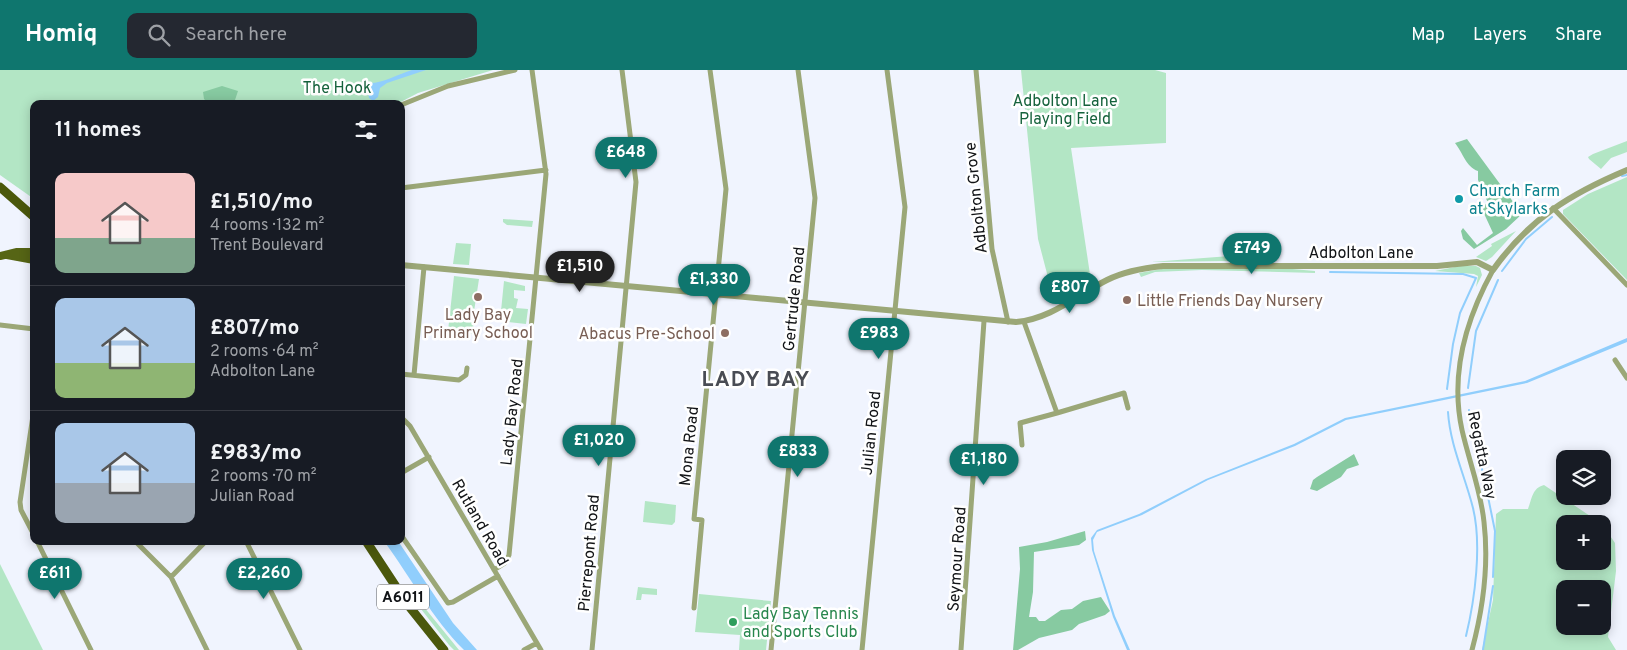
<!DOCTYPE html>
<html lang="en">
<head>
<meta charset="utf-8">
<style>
  :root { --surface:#171b24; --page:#242831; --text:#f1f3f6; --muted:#9ea1a6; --line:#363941; --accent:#0f766e }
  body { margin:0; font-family:Overpass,sans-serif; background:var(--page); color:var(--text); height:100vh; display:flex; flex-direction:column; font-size:19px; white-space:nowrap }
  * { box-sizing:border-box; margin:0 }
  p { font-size:16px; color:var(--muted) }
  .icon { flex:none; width:28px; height:28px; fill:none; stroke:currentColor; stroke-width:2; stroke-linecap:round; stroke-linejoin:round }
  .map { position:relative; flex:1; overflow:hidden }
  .side { position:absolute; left:30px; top:30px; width:375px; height:445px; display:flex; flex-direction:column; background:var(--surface); border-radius:10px; box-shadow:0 2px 12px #0003 }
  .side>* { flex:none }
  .controls { position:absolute; left:1556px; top:380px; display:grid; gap:10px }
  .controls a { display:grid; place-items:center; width:55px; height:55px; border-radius:10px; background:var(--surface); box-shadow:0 2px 12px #0003; font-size:25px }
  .price { position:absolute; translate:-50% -42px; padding:0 11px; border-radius:18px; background:var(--accent); color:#fff; font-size:16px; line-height:32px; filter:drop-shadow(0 1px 2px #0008) }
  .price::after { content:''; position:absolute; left:50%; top:30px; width:15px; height:11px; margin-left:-8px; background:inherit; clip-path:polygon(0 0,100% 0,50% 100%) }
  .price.current { background:#222; color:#fff }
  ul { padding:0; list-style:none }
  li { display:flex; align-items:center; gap:15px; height:125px; padding:0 25px }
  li+li { border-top:1px solid var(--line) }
  li span { display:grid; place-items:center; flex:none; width:140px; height:100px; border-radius:10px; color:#555 }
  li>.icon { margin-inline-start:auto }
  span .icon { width:60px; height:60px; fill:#fffc; stroke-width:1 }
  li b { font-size:21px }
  h2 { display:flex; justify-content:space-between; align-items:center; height:60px; padding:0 25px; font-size:21px }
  header { display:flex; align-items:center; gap:30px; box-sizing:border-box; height:70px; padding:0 25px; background:var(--accent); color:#fff }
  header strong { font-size:24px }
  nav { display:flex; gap:28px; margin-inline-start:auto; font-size:18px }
  .search { width:350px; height:45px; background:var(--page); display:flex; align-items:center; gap:12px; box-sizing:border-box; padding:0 18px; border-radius:10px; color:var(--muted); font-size:19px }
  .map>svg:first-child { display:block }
  .green { fill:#b3e6c5; fill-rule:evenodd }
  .forest { fill:#87caa1 }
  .water { fill:#90cefc }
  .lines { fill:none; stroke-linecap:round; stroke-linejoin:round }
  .stream { stroke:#90cefc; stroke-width:2 }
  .minor { stroke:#9ba777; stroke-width:5 }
  .tertiary { stroke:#9ba777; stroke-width:6 }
  .primary { stroke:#566515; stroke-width:8 }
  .trunk { stroke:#4b580c; stroke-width:9 }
  .culture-dot { fill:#0f9aa8; stroke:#fff; stroke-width:2 }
  .education-dot { fill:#8d6e63; stroke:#fff; stroke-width:2 }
  .leisure-dot { fill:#2e9e5b; stroke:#fff; stroke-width:2 }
  .labels { text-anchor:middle; stroke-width:5; stroke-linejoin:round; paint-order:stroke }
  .shield { fill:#fff; stroke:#585a5c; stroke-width:1 }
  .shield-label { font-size:15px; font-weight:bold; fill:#111316 }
  .park-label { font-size:16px; fill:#15623c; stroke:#fff }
  .culture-label { font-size:16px; fill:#0d838f; stroke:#fff; text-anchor:start }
  .street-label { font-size:16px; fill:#111316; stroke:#fff }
  .education-label { font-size:16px; fill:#785e54; stroke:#fff; text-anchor:start }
  .leisure-label { font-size:16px; fill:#27864d; stroke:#fff; text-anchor:start }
  .district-label { font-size:21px; font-weight:bold; letter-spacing:1px; fill:#494c54; stroke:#fff }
</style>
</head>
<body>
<header>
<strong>Homiq</strong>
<div class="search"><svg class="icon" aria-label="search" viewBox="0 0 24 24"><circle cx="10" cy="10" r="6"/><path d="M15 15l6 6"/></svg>Search here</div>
<nav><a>Map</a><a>Layers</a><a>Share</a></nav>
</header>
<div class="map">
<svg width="1627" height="580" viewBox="0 0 1627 580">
  <rect width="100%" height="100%" fill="#f0f4fe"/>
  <path class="green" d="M0,0H493L418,23L397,34H34V129L0,105Z
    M1021,0H1155L1166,3V73L1071,78L1091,211L1058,230L1050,215L1038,169Z
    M1627,71V82L1611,88L1601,99L1589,89L1588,87L1593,84Z
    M1627,107V210L1563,144V140L1588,124Z
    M503,149L533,151L532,157L507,155L503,152Z
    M1516,161L1492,187L1486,191L1476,187L1492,176L1491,174Z
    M456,173L471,174L469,195L453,194Z
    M1230,186L1228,191L1151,192Z
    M1460,196H1476L1480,198L1482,205L1476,217L1478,206L1474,204L1435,201Z
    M1167,198H1281L1315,201V203L1202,200L1155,202L1141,207L1139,203Z
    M454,206L479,209L473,248H469V251L473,252L474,264L448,261Z
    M504,211L525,216V221L514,220V228L518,229L516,238L528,239L526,254L500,251Z
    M1544,415L1602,454H1565V491H1602V454L1615,473L1616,501L1608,567L1616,580H1482L1493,530L1496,444L1503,439H1528C1532,429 1532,418 1544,415ZM1565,519H1602V556H1565Z
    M645,431L676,435L675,452L672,455L643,452Z
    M0,494L43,580H0Z
    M638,517L657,519V525L642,524L641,530H636Z
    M699,524L771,531L766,580H739L740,565L695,562Z
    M424,537L459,580H454L449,575L421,539Z"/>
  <path class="forest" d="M222,16L238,21L234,33L209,34L204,29L203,22Z
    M1467,69L1522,144L1506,159L1474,179L1463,169L1461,161L1463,158L1477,175L1493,163L1481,137L1488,133L1478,110V101C1466,97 1463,83 1455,73Z
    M1354,384L1359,395L1347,399L1341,407L1317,421L1310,419L1313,410L1317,407Z
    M1085,461L1086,470L1079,475L1034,482L1033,522L1029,547H1036L1039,551H1045L1061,540L1072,539L1083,531L1101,527L1110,541L1105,545L1079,554L1072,560L1039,568L1018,580H1013L1020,499L1019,477L1047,472Z"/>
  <path class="water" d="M412,0H426L387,13L380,18L378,27L373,31L369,28L367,18L368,13C382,14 398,4 412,0Z
    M1627,268V272L1527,313L1346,350L1295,376L1208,410L1142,445L1097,462L1093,470L1094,481L1115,546L1130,580H1127L1113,547L1092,480L1091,468L1097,460L1139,444L1206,409L1294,374L1345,348L1525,311Z
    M384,471H398L453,553L477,580H464C432,548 411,508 384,471Z"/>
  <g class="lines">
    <path class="stream" d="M1622,106L1627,105
      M1502,201L1526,169L1552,147
      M1330,202L1463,204L1476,208L1460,243L1453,274L1447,319
      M1468,318L1476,261L1498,210
      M1469,340L1472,360L1484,407
      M1448,342C1450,375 1465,406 1473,438C1482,475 1475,529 1466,566
      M1486,417L1495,461L1493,507
      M1483,580L1493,516"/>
    <path class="minor" d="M976,0L992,179L1008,252
      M401,35L448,16L515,0
      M401,118L546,100
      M1553,138L1627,215
      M1229,172L1233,194
      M1230,178L1244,176
      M1024,252L1057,343L1124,323L1128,338
      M0,255L34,259
      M1615,290L1627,308
      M401,304L459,310L466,305L467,298
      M414,305L424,197
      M34,339L20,432L21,440L34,465
      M401,347L410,356L541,580
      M1022,375L1020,353L1057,343
      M401,403L429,387
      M401,465L448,533L453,532L498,506
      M37,471L91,580
      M135,471L171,507L207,580
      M246,471L300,580
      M494,500L505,493L509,485L546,104L532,0
      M171,507L206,471
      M694,538L702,450L694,449L726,119L710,0
      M524,580L537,573
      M592,580L636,112L622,0
      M771,580L815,128L798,0
      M862,580L905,137L887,0
      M961,580L984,251
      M1472,580C1483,539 1489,495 1484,452C1481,421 1469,391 1462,360C1450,305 1466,249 1493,200"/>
    <path class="tertiary" d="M401,195L1016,252C1051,249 1077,225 1107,210C1125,201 1143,198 1163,196H1437L1477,192L1493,200C1529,149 1570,124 1627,100"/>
    <path class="primary" d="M7,185L34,190
      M0,186L17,182H34"/>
    <path class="trunk" d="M0,117L34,147
      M366,471L408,535L444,580"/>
  </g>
  <circle class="culture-dot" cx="1459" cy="129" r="5"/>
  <g class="education-dot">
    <circle cx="478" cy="227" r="5"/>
    <circle cx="1127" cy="230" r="5"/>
    <circle cx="725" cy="263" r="5"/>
  </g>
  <circle class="leisure-dot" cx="733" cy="552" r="5"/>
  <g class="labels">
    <rect class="shield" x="377" y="514.5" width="52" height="25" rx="4"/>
    <g class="shield-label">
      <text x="403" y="532">A6011</text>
    </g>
    <g class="park-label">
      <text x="337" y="23">The Hook</text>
      <text x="1065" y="36">Adbolton Lane<tspan x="1065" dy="18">Playing Field</tspan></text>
    </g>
    <g class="culture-label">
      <text x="1469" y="126">Church Farm<tspan x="1469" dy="18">at Skylarks</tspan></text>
    </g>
    <g class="street-label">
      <text transform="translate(975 128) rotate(-96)" y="6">Adbolton Grove</text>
      <text x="1361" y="188">Adbolton Lane</text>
      <text transform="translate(793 229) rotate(-84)" y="6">Gertrude Road</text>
      <text transform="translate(511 342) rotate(-84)" y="6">Lady Bay Road</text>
      <text transform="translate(870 363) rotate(-84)" y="6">Julian Road</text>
      <text transform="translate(688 376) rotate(-84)" y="6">Mona Road</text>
      <text transform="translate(1483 385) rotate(78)" y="6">Regatta Way</text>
      <text transform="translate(481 452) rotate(60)" y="6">Rutland Road</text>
      <text transform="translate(588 483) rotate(-85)" y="6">Pierrepont Road</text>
      <text transform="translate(956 489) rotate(-86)" y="6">Seymour Road</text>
    </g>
    <g class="education-label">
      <text x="1137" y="236">Little Friends Day Nursery</text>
      <text x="478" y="250" text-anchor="middle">Lady Bay<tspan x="478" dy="18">Primary School</tspan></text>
      <text x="715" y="269" text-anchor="end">Abacus Pre-School</text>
    </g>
    <g class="leisure-label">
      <text x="743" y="549">Lady Bay Tennis<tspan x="743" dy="18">and Sports Club</tspan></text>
    </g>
    <g class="district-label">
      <text x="756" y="316">LADY BAY</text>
    </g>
  </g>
</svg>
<div class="controls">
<a><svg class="icon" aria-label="layers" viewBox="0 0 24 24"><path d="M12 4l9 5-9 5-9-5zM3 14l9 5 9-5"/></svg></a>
<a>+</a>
<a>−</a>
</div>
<b class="price" style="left:626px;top:109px">£648</b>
<b class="price" style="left:1252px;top:205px">£749</b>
<b class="price current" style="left:580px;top:223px">£1,510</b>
<b class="price" style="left:714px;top:236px">£1,330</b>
<b class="price" style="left:1070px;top:244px">£807</b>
<b class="price" style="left:879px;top:290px">£983</b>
<b class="price" style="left:599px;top:397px">£1,020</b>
<b class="price" style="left:798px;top:408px">£833</b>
<b class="price" style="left:984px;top:416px">£1,180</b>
<b class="price" style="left:55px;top:530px">£611</b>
<b class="price" style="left:264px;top:530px">£2,260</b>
<section class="side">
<h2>11 homes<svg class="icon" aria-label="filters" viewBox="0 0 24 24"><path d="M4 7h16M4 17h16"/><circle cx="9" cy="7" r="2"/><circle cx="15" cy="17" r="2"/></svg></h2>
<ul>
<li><span style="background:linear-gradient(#f6c9c9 65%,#7fa58c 0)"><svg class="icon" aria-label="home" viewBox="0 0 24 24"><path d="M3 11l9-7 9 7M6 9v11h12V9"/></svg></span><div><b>£1,510/mo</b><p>4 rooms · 132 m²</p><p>Trent Boulevard</p></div></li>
<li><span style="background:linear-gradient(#a9c7e8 65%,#8fb573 0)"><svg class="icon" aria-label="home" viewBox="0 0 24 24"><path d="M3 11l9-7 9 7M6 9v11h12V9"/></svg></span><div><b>£807/mo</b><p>2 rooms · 64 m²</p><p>Adbolton Lane</p></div></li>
<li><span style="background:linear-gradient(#a9c7e8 60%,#9aa5b1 0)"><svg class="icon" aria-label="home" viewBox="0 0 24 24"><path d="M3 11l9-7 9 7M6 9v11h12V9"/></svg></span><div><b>£983/mo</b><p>2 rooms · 70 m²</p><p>Julian Road</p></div></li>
</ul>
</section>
</div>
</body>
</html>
